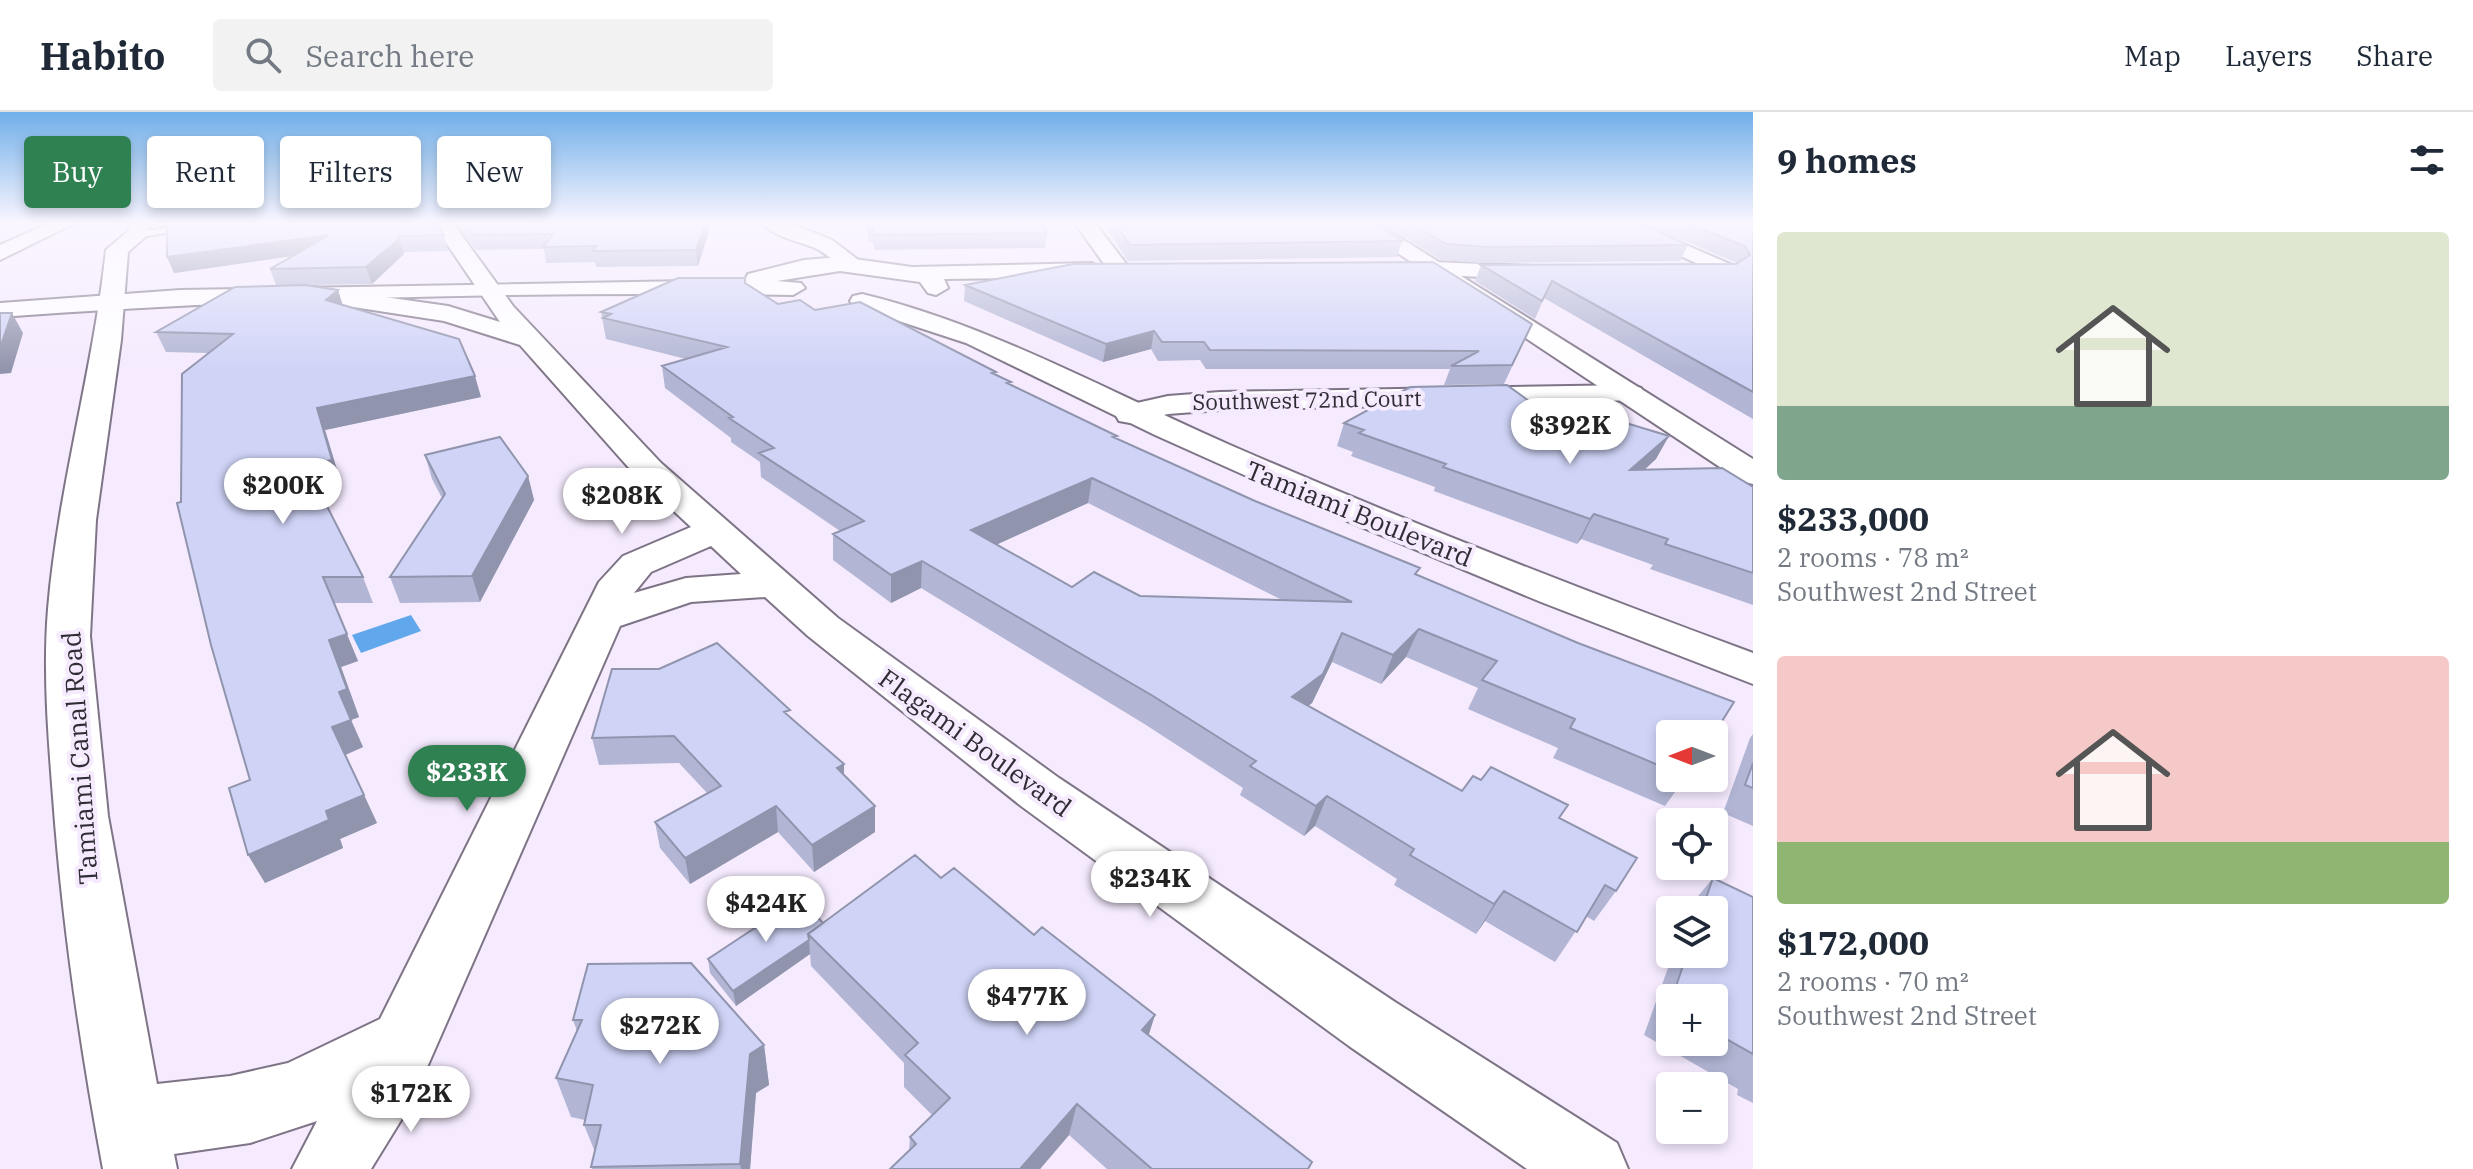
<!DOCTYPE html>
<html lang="en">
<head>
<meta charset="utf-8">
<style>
  :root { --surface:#fff; --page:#f2f2f3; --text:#1f2937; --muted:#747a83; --line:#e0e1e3; --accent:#308152 }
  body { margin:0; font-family:"IBM Plex Serif",serif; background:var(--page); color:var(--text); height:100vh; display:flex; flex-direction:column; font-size:30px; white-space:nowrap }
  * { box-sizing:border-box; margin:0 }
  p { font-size:26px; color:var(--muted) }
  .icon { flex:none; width:44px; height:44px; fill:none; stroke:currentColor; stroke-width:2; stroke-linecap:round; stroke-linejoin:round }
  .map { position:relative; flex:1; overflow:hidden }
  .sheet { display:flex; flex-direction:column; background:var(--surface); width:720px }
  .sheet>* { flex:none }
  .hud { position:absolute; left:24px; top:24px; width:760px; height:72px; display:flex; gap:16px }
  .needle { width:52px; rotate:270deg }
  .controls { position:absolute; left:1656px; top:608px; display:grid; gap:16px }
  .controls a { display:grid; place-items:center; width:72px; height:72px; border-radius:8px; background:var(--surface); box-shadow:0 4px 12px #0003; font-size:40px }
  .price { position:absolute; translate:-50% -68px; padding:0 18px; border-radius:28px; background:#fff; color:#222; font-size:26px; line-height:52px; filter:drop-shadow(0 2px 4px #0008) }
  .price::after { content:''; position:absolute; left:50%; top:48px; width:24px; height:18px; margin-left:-12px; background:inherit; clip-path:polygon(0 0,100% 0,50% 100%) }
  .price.selected { background:var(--accent); color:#fff }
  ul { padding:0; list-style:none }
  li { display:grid; align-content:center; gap:16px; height:424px; padding:0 24px }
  li span { display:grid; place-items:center; height:248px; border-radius:8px; color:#555 }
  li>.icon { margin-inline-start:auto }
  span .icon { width:144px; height:144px; fill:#fffc; stroke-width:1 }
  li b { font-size:34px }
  h2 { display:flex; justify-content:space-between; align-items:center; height:96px; padding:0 24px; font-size:34px }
  .chip { padding:0 28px; border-radius:8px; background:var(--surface); box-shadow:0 4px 12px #0003; font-size:28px; line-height:72px }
  .chip.selected { background:var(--accent); color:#fff }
  header { display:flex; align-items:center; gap:48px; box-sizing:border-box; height:112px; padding:0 40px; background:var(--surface); border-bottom:2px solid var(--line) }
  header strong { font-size:38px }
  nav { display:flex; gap:44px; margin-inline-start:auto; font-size:28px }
  .search { width:560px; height:72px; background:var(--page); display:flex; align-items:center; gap:20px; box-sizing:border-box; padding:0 28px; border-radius:8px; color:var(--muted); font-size:30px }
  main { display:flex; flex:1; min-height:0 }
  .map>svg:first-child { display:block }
  .water { fill:#60a8eb }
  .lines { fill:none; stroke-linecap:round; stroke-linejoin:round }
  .lane-casing { stroke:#7e7486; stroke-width:4 }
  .street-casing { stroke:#7e7486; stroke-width:4 }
  .secondary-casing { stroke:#7e7486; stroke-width:4 }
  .lane { fill:#fff; fill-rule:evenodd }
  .street { fill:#fff; fill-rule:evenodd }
  .secondary { fill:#fff; fill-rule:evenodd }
  .wall { fill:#b2b6d4; fill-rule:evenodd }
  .shaded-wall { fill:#9194ad }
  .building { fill:#cfd4f7; stroke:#9194ad; stroke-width:2; fill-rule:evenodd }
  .labels { text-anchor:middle; stroke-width:8; stroke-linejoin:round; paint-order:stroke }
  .far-street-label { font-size:22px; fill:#302c34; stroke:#f5eafe }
  .street-label { font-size:26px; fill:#302c34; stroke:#f5eafe }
</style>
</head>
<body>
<header>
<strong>Habito</strong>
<div class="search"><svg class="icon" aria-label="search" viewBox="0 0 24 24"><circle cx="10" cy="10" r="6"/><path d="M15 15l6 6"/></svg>Search here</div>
<nav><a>Map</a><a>Layers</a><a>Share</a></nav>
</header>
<main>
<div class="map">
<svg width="1753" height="1057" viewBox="0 0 1753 1057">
  <rect width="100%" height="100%" fill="#f5eafe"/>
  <path class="water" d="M411,503L421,519L361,541L352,523Z"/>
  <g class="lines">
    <defs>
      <path id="lane" d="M198,110L210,113L137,126L130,122Z"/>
      <path id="street" d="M131,110H151L144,126L128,140L121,228L96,408L90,524L108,704L157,972L230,964L288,951L380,907L599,470L623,444L691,415L637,365L520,233L444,209L314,189L302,182L314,175L448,194L500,210L432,110H452L513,194L661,351L838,506L1059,666L1395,890L1617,1031L1628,1057H1527L1349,934L1021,694L808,524L765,485L691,490L620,514L411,992L371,1057H292L317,1009L250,1031L174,1042L177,1057H103C80,934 62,810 53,685C48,622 43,559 48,497C58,376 93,259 106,138L128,119ZM711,434L741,462L686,466L634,481L651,460Z
        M761,110H787L832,128L865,153L854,160C837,155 829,142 815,136C797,129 774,125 761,110Z
        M1074,110H1094L1131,158L1128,163H1112Z
        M1606,110H1633L1753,162V177Z
        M1434,150L1535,154L1546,161L1535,168L1426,162L1423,157L1426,152Z
        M1630,273L1641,276L1645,282L1641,288L1220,298L1168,302L1130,311L1119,309L1115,302L1119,295L1168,284L1220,280Z"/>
      <path id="secondary" d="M51,110H77L0,148V133Z
        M1351,110H1375L1753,347V372L1741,369Z
        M840,145L912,155L1092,151L1103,158L1092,165L944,167L948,176L936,183L928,181L920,170L840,159L777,169L801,171L805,176L793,183C529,179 263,186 0,205V191L180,178L745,168L748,162L804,148Z
        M862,182C991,213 1109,280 1230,333C1402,408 1577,476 1753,541V572L1541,490L1347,409L1155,323L966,231L853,194L850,189L853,184Z"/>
    </defs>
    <use href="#lane" class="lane-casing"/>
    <use href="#street" class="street-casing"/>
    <use href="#secondary" class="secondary-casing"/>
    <use href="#lane" class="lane"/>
    <use href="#street" class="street"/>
    <use href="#secondary" class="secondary"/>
  </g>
  <path class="wall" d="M167,110L444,123L448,139L403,140L404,142L372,172L306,173L338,178L342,192L481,285L325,318L341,371L318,377L363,465L373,491H334L358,549L341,555L359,605L351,608L363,635L345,643L377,711L340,727L343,736L265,771L250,668L181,390L208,241L166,240L156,220L276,173L270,157L292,144L174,161Z
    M454,110H709L710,116L698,154L596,155L595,150L546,151L544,137L476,138Z
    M865,110H1040L1047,121L1045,136L875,138L873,130H869Z
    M1108,110H1373L1402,129L1397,145L1128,149L1107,117Z
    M1380,110H1639L1688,133L1680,149L1481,151L1441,148Z
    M1640,110H1753V307L1544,186L1535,207L1475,169L1481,153L1737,151Z
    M745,166L746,171L778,192L815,198L996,260V263L1011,270L1010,273L1117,324L1116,327L1417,463L1670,622V666H1685L1665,694L1553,646L1558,636L1468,597L1478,576L1406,545L1381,572L1332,550L1312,591L1308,594L1462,679L1560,706L1616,779L1594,809L1586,804L1555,850L1485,809L1476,822L1394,773L1397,767L1315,714L1304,724L1240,683L1243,676L1146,613L921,476L891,491L833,448V422L840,419L761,365L760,350L731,330V326L665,276L662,254L686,247L606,227L601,200ZM1088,391L1282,488L1140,484L1072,475L996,433Z
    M965,173L1532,212L1504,272L1444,273L1450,257H1206L1200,248L1158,249L1151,237L1103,250L964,189Z
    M1344,311L1577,324L1656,347L1644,358L1753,375V493L1650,457L1653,453L1581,427L1577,432L1434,379L1435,375L1351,344L1353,340L1337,334Z
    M425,343L528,364L534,388L480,490L400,491L390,465L442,386L432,367Z
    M790,605L844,652V663L875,720L814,760L778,720L690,772L660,736L655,710L707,681L679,651L599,653L592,626Z
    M1753,622V714L1723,701L1750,626Z
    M941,766L1149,923L1308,1057H1107L1069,1023L1040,1057H890L909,1039L910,1025L932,1003L904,975V951L811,854L810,842L736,894L710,861L708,847L823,811Z
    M1713,766L1753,785V991L1737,983L1738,977L1644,923L1673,842H1714V798H1689L1690,794ZM1670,886H1714V930H1670Z
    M588,852L764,933L769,973L756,981L750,1057H592L591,1055L595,1040L584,1013L585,1008L571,1005L556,966L577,919L573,908Z"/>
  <path class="shaded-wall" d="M704,110H709L710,116L698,154L696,138Z
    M329,123L334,138L174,161L167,145Z
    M399,127L404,142L372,172L366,155Z
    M338,178L344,197L326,188Z
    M12,201L23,221L11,261L0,262V236Z
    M1154,219L1151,237L1103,250L1106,232Z
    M475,264L481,285L325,318L341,371L315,377L306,353L317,296Z
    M1669,324L1656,347L1618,382L1630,358Z
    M528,364L534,388L480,490L472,464Z
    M1092,366L1088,391L969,445L971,418Z
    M1594,402L1581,427L1577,432L1590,407Z
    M922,449L921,476L891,491V463Z
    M323,465L358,549L341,555L359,605L351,608L363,635L345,643L332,615L339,580L329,528Z
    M1419,517L1406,545L1381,572L1393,543Z
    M1342,521L1332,550L1312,591L1282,614L1292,585Z
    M844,652V679L837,656Z
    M364,683L377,711L340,727L343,736L265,771L248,743L326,699Z
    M1327,684L1315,714L1304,724L1316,694Z
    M776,694L778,720L690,772L685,746Z
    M875,694V720L814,760L812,733Z
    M1504,779L1485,809L1476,822L1494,792Z
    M809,828L810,842L736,894L733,879Z
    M1155,903L1145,935L1142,918Z
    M764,933L769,973L756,981L750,1057H741L740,1052L750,942Z
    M1077,992L1069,1023L1040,1057H1020Z"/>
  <path class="building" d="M167,110H435L444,123L398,124L399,127L366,155L270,157L329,123L167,145Z
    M462,110H706L696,138L593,139L596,134L543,135L553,122L473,123Z
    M868,110H1040L1047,121L874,123L873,115H868Z
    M1114,110H1373L1402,129L1130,133Z
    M1409,110H1639L1688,133L1487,135L1446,132Z
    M1683,110H1753V280L1552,169L1542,189L1481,153L1736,152L1750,143L1745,134Z
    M1433,150L1532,212L1512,253L1451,254L1479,239L1210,238L1204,230H1162L1154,219L1106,232L965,173L1073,152Z
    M678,166H745V171L778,192L800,188L815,198L860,190L996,260L992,261L1011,270L1007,271L1117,324L1113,325L1255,389L1420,456L1415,462L1578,531L1734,590L1714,622H1670V658L1570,616L1575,607L1482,568L1497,549L1419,517L1393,543L1342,521L1323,562L1292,585L1462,679L1473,664L1481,668L1491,655L1568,693L1559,706L1637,746L1616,779L1605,773L1577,820L1504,779L1494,792L1410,743L1414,737L1327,684L1316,694L1250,654L1256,649L1153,584L922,449L891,463L833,422L864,409L759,341L774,336L729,306L733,305L662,254L727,235L603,206L611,202L601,200ZM1092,366L1352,490L1140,484L1094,460L1072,475L971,418Z
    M305,173L338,178L326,188L459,227L475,264L317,296L332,348L306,353L363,465H323L347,522L329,528L347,577L339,580L351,608L332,615L364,683L326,699L329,708L248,743L229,676L250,668L211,533L177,391L181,390L182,262L233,222L156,220L235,175Z
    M0,201H12L0,236Z
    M1507,273L1577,324L1603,304L1669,324L1630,358L1722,356L1753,375V461L1665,432L1668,427L1594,402L1590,407L1443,355L1446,352L1359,321L1364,318L1344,311L1410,275Z
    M500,325L528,364L472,464L390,465L445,382L425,343Z
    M717,531L790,598L784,600L844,652L837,656L875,694L812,733L776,694L685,746L655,710L721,674L674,624L592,626L612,557H659Z
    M1753,651V676L1745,673Z
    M915,743L941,766L954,756L1034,823L1042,815L1155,903L1142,918L1312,1050L1308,1057H1152L1077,992L1020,1057H890L916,1032L910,1025L950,986L905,943L918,931L808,822Z
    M1713,766L1753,785V942L1714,920V886H1672L1687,842H1714V798H1702Z
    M800,786L823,811L808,822L809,828L733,879L708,847Z
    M691,851L764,933L750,942L740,1052L591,1055L601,1013H584L593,973L556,966L582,908H573L588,852Z"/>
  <linearGradient id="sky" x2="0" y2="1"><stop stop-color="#71afe9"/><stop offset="0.43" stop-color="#faf6ff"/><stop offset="1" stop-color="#faf6ff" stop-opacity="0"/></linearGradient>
  <rect width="1753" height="258" fill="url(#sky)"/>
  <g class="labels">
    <g class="far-street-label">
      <text transform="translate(1307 288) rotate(-1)" y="8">Southwest 72nd Court</text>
    </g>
    <g class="street-label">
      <text transform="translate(1359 402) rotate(22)" y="9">Tamiami Boulevard</text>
      <text transform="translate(975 631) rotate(36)" y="9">Flagami Boulevard</text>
      <text transform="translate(80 646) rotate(-94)" y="9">Tamiami Canal Road</text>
    </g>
  </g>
</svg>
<div class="controls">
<a><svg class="needle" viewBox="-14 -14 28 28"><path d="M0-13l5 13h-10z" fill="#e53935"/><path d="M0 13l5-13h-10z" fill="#747a83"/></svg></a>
<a><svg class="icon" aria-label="locate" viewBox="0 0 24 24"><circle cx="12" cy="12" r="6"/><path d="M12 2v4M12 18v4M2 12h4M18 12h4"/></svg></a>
<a><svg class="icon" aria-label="layers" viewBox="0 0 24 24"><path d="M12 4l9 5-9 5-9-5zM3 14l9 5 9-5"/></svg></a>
<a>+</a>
<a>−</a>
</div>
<b class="price" style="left:1570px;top:354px">$392K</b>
<b class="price" style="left:283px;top:414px">$200K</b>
<b class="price" style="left:622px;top:424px">$208K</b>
<b class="price selected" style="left:467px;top:701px">$233K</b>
<b class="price" style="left:1150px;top:807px">$234K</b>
<b class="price" style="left:766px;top:832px">$424K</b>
<b class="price" style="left:1027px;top:925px">$477K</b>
<b class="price" style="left:660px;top:954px">$272K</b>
<b class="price" style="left:411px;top:1022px">$172K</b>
<div class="hud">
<a class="chip selected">Buy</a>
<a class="chip">Rent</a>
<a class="chip">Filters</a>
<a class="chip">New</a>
</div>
</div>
<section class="sheet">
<h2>9 homes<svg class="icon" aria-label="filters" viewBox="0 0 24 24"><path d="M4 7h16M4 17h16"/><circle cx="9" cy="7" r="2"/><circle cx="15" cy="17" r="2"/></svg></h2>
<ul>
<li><span style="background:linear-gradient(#dfe7d0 70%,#7fa58c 0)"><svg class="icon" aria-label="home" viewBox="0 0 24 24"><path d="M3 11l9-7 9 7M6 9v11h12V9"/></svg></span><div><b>$233,000</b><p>2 rooms · 78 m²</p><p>Southwest 2nd Street</p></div></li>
<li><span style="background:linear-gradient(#f6c9c9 75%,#8fb573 0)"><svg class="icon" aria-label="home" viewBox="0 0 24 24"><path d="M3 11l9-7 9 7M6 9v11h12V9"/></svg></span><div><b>$172,000</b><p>2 rooms · 70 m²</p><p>Southwest 2nd Street</p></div></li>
</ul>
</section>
</main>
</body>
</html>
